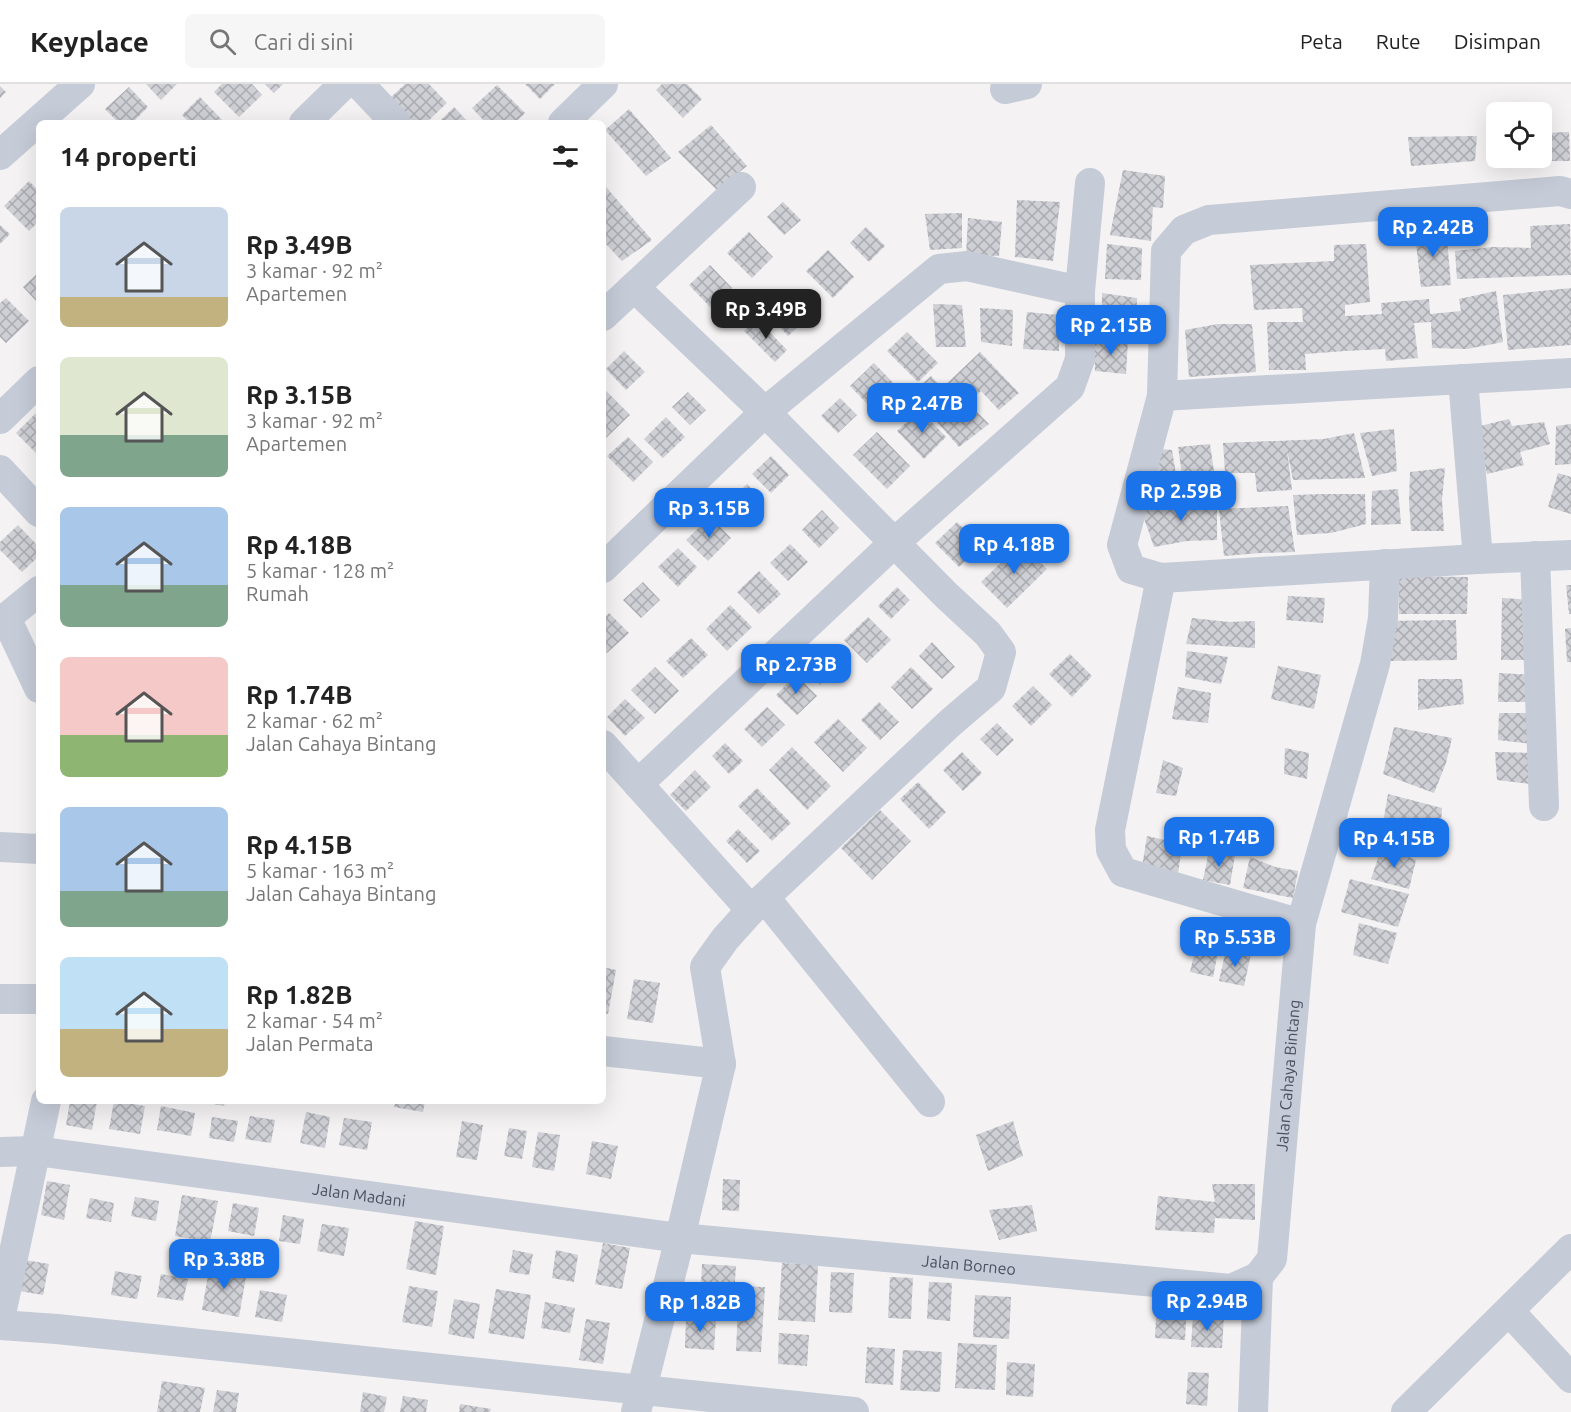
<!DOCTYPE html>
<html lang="id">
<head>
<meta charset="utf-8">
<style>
  :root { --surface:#fff; --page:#f6f6f6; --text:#222; --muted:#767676; --line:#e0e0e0; --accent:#1a73e8 }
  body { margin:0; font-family:Ubuntu,sans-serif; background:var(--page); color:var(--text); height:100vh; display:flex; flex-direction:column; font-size:22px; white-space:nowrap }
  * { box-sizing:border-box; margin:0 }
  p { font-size:20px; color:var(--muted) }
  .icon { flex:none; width:33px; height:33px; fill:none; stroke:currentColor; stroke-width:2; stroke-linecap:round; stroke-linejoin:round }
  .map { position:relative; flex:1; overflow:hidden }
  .side { position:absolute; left:36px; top:36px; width:570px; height:984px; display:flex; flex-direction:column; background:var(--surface); border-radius:9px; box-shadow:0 6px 24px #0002 }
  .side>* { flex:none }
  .controls { position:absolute; left:1486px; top:18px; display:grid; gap:12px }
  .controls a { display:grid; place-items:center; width:66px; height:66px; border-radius:9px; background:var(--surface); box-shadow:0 6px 24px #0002; font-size:30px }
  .price { position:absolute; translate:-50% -51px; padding:0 14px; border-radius:12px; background:var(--accent); color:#fff; font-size:20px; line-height:39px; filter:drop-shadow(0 2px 3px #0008) }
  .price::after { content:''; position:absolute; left:50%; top:36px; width:18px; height:14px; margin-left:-9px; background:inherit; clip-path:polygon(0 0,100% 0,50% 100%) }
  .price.current { background:#222; color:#fff }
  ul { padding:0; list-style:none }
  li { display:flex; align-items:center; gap:18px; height:150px; padding:0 24px }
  li span { display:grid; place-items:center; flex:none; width:168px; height:120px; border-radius:9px; color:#555 }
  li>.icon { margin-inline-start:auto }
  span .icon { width:72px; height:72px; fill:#fffc; stroke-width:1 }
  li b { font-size:26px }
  h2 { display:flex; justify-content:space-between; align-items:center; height:72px; padding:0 24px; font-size:26px }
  header { display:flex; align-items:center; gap:36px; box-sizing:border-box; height:84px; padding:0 30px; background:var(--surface); border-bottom:2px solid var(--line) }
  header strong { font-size:28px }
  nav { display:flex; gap:33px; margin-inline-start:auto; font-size:21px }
  .search { width:420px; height:54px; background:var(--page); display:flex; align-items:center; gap:15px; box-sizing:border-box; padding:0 21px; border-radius:9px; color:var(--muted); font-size:22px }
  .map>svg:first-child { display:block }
  .building { fill:url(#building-cross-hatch) }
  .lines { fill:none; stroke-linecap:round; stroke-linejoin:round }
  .minor { stroke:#c5cbd7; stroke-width:30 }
  .labels { text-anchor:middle; stroke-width:5; stroke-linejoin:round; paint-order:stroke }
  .street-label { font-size:16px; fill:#495160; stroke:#fff }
</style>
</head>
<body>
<header>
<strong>Keyplace</strong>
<div class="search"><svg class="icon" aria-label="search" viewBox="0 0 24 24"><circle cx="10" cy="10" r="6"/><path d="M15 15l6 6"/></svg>Cari di sini</div>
<nav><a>Peta</a><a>Rute</a><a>Disimpan</a></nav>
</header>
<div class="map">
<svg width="1571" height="1328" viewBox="0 0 1571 1328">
  <defs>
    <pattern id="building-cross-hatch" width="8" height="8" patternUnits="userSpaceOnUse" patternTransform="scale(1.5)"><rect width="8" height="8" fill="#ced0d6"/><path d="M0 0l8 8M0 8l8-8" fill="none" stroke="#a9abb1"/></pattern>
  </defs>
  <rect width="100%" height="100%" fill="#f4f2f2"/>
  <path class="building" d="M146,0H177L161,16Z
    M222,0H252L262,11L239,33L214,8Z
    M265,0H283L274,9Z
    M405,0H429L447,19L426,39H414L390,14Z
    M525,0H555L540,15Z
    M662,0H687L702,15L683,34L656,6Z
    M497,1L525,29L515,39H486L472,24Z
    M0,2L6,8L0,14Z
    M129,3L148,23L132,39H119L105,25Z
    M200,13L225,39H190L182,31Z
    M454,23L469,39H438Z
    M629,25L671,74L646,92L605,46Z
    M711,41L747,82L717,106L678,68Z
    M1569,48L1570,77H1504V74H1542V49Z
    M1477,52L1475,77L1411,82L1408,53Z
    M1123,86L1165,92L1163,124L1153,123L1151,157L1110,151Z
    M29,97L39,107V137L29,147L4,122Z
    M606,103L652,156L622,177L603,157V106Z
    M1017,116L1060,118L1053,177L1015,173Z
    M783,118L801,136L784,151L767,133Z
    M962,129V164L930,166L925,130Z
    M968,134L1002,138L999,172L966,171Z
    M1570,140L1571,191L1457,195L1455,167L1492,163L1531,164L1530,142Z
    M0,141L10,150L0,160Z
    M866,143L885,162L869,178L850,159Z
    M1446,144L1451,201L1421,203L1415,150Z
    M749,148L773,173L752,194L727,169Z
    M1107,160L1142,164L1141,196L1105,195Z
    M1366,160L1370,218L1345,221V232L1382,230L1381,219L1429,215L1430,230L1461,227L1459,215L1496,207L1503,258L1467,265L1432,264L1431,238L1414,239L1418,274L1386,277L1385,265L1345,267L1305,270L1306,286H1269L1267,238H1303L1302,224L1254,226L1250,181L1334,177V161Z
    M828,166L854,193L833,214L806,187Z
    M710,181L732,204L712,225L689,201Z
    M39,188V220L23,203Z
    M1571,204V261L1508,266L1503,211Z
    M1102,209L1137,214L1136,245L1102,242Z
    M6,214L29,237L6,259L0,253V219Z
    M801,215L814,228L788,252L776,239Z
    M933,220L962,221L966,263H936Z
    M980,224L1013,226L1012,262L981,258Z
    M1027,228L1059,231V267L1023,265Z
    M757,235L787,266L775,278L744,247Z
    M1218,240H1252L1256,288L1189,293L1185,246Z
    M907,248L938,279L918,298L887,267Z
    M1094,255L1128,256L1126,290L1095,287Z
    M624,267L645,288L626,306L606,285Z
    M980,268L1019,309L999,326L981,307L968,319L989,340L959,363L923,322L913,308L931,292L942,304Z
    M874,279L903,309L879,332L850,302Z
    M603,304L630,331L606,354L603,351Z
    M688,308L706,326L690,341L672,323Z
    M840,314L857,331L838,349L821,332Z
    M39,326V372L16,349Z
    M920,326L946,353L924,375L897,347Z
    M666,333L685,353L663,374L644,355Z
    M1509,335L1512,342L1544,338L1550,360L1520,368L1524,381L1487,390L1476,343Z
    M1571,340V380L1555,381L1556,342Z
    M1394,345L1397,387L1372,392L1360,349Z
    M877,348L910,382L887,405L853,371Z
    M1354,349L1365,394L1293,396L1287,366L1292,406L1257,408L1255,389H1225L1223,359L1324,355Z
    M628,353L653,378L633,398L607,372Z
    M1210,360L1216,401L1184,404L1178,363Z
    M1148,364L1172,366L1177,396L1140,395Z
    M771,372L789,391L771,409L752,390Z
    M1445,384L1442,416L1444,447H1411L1409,417L1410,388Z
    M1558,389L1571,393V430L1548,423Z
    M747,400L763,417L744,435L728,418Z
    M1398,405L1401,440L1371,441L1372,407Z
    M1324,410H1365L1366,440L1331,449L1297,451L1293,411Z
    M1181,417L1217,419V456L1187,457L1154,463L1140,423Z
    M1288,422L1295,468L1260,469L1224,472L1219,425Z
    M822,426L839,444L819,464L802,446Z
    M710,433L731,454L708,477L686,456Z
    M957,438L981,462L959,483L935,459Z
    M18,441L39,463V472L22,488L0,466V458Z
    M1021,459L1047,485L1007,524L981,498Z
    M790,460L808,478L788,497L770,479Z
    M678,464L697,483L678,503L658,483Z
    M759,487L781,510L759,530L737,508Z
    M1399,492L1468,493L1467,530H1399Z
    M643,498L660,516L641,534L623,516Z
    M1566,501H1571V530H1569Z
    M897,503L910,516L891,535L878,522Z
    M1288,512L1325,514L1323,539L1286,536Z
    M1502,514L1535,516L1532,576H1501Z
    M730,521L752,543L727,567L706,545Z
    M609,529L629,549L607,569L603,564V535Z
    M868,533L891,556L867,579L844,556Z
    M1192,534L1229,538L1255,537V564L1186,560Z
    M1456,536L1457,576L1386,577L1385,537Z
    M1571,544V578H1567L1565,545Z
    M691,554L708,571L683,594L666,577Z
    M932,558L955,583L942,595L919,572Z
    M828,564L843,578L820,601L805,586Z
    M1187,567L1228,573L1221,600L1185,593Z
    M1070,570L1092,592L1072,613L1049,590Z
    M1278,582L1321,591L1314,625L1271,615Z
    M655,583L679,607L655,630L631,606Z
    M911,583L933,605L912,625L891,603Z
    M1499,589L1533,591L1530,618H1498Z
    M796,591L817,612L797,631L776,611Z
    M1418,595H1462L1464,620L1418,626Z
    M1033,602L1052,621L1031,642L1012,622Z
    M1178,603L1211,609L1208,639L1172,635Z
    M625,615L645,634L625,652L607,633Z
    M879,618L899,638L880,656L861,636Z
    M767,623L785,641L762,663L744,645Z
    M1499,629H1534L1533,660L1498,656Z
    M838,635L867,664L843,688L814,658Z
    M997,639L1014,656L997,672L980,655Z
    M1394,643L1452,654L1446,679L1434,709L1383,690Z
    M725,659L743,677L729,690L712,672Z
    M792,663L831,702L807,726L769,686Z
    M1285,664L1309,669L1307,695L1284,690Z
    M962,668L982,689L963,707L943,686Z
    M1495,668L1535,669L1531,700L1497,696Z
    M1163,676L1183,684L1176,712L1156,709Z
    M695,686L711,703L686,727L670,711Z
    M918,698L946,728L929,745L900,715Z
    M757,704L791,739L772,757L738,722Z
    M1388,710L1442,724L1440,752L1382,745Z
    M880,726L911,757L872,796L841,764Z
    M738,745L760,767L747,779L726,757Z
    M1147,752L1182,760L1178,790L1142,783Z
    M1382,762L1416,776L1409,805L1371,795Z
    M1209,767L1235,771L1230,801L1203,796Z
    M1250,773L1275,783L1298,787L1293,814L1243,804Z
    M1350,795L1409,810L1398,843L1341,828Z
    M1359,839L1397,849L1388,880L1353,871Z
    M1197,858L1219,863L1213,893L1190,888Z
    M1226,865L1251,870L1244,902L1219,897Z
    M603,883L616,886L608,930L603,929Z
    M634,895L660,899L653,939L627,935Z
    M70,1017H97L92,1046L66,1041Z
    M114,1017L145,1022L140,1050L109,1045Z
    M198,1017H225L224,1022Z
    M396,1017H425L423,1028L394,1023Z
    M161,1022L195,1029L191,1052L157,1046Z
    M306,1028L330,1033L325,1064L300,1059Z
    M250,1032L275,1036L271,1059L245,1055Z
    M212,1033L238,1037L234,1058L209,1054Z
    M344,1034L372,1038L367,1066L339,1061Z
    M462,1037L483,1041L477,1076L456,1073Z
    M1013,1037L1023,1072L988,1087L976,1051Z
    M509,1044L527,1047L522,1075L504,1072Z
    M538,1048L560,1051L554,1087L532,1083Z
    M592,1057L618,1062L611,1095L586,1090Z
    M723,1095L740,1096L739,1127L722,1126Z
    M47,1097L70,1101L64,1136L41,1131Z
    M1212,1100H1255V1136L1215,1134L1214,1149L1155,1146L1158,1112L1215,1118Z
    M182,1111L218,1117L210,1158L175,1152Z
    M135,1113L159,1117L156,1137L131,1132Z
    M90,1114L114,1119L111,1138L86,1134Z
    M233,1119L259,1124L254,1152L228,1147Z
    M1032,1121L1037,1147L999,1156L989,1126Z
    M283,1131L304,1135L300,1160L279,1157Z
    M415,1137L444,1142L436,1191L406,1185Z
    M322,1140L349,1144L344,1172L317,1167Z
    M603,1159L630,1164L622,1205L595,1200Z
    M513,1166L533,1170L529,1191L509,1188Z
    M556,1166L578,1171L574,1198L552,1194Z
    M19,1175L49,1180L43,1211L13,1206Z
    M782,1179L818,1181L815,1238L778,1236Z
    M210,1180L247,1187L239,1233L202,1226Z
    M702,1180L736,1182L733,1227L700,1225Z
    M115,1187L142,1192L137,1215L111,1211Z
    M831,1188L854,1189L852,1229L829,1228Z
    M161,1190L188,1195L183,1217L157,1213Z
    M890,1193L913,1194L911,1235L888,1234Z
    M929,1198L952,1199L950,1237L927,1235Z
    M409,1202L438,1207L432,1243L402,1238Z
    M739,1202L765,1203L761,1268L736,1267Z
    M496,1205L531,1211L524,1255L488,1249Z
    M260,1206L287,1211L282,1238L255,1233Z
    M975,1211L1011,1213L1009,1255L973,1253Z
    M1157,1214L1187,1216L1185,1256L1155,1254Z
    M454,1215L480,1220L474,1255L448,1250Z
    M545,1218L575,1224L570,1249L541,1244Z
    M1193,1231L1224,1232L1222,1264L1191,1263Z
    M686,1232L716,1234L714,1266L685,1264Z
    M586,1235L610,1239L603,1280L579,1276Z
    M779,1249L809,1251L807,1282L778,1280Z
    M958,1259L997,1261L995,1306L955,1304Z
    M867,1263L895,1265L893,1301L865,1299Z
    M903,1266L942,1268L940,1308L900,1306Z
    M1007,1278L1035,1280L1033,1313L1006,1311Z
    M1188,1288L1209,1289L1207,1322L1186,1320Z
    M162,1297L205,1304L200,1328H157Z
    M217,1306L239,1309L236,1328H213Z
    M363,1308L387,1313L384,1328H360Z
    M403,1312L428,1316L426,1328H400Z
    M460,1320L491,1325L490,1328H459Z"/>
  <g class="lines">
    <g class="minor">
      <path d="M359,0L396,39"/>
      <path d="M1005,5L1027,0"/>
      <path d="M304,39L344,0"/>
      <path d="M563,39L603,0"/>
      <path d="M0,71L80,0"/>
      <path d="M634,203L765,328L946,511L988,550L1001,568L991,604L950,639L751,826L725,855L705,883L721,980L680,1154L636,1328"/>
      <path d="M1080,207L1090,99"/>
      <path d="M603,232L741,103"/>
      <path d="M1463,295L1478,475L1571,471"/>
      <path d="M1162,312L1571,289"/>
      <path d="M0,335L39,297"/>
      <path d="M0,386L39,428"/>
      <path d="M1535,472L1544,722"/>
      <path d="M1478,475L1161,494L1131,485L1122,461L1162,312L1166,167L1184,146L1209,136L1560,107L1571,110"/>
      <path d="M603,484L765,328L939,185L967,182L1080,207V275L1070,303L894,459L638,700"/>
      <path d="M1161,494L1110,746L1111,766L1123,788L1301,840"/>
      <path d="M39,507L6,534L39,604"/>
      <path d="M603,661L751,826"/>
      <path d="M0,763L39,765"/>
      <path d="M765,814L930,1018"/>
      <path d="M0,915H39"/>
      <path d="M603,967L721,980"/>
      <path id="s1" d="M0,1068L36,1067L680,1154L1231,1205L1258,1193"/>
      <path d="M1509,1227L1571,1294"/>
      <path d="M0,1235L46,1017"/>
      <path d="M0,1241L57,1245L854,1328"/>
      <path id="s2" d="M1253,1328L1258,1193L1272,1175L1301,840L1375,580L1383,534L1385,480"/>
      <path d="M1406,1328L1571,1165"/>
    </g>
  </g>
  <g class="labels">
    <g class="street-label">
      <text dy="6" stroke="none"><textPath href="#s2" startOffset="342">Jalan Cahaya Bintang</textPath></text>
      <text dy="6" stroke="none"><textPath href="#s1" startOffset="362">Jalan Madani</textPath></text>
      <text dy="6" stroke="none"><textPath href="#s1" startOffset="976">Jalan Borneo</textPath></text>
    </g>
  </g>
</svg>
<div class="controls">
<a><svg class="icon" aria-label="locate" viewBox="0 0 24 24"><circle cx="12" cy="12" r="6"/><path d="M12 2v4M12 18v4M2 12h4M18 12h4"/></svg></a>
</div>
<b class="price" style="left:1433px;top:174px">Rp 2.42B</b>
<b class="price current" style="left:766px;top:256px">Rp 3.49B</b>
<b class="price" style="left:1111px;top:272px">Rp 2.15B</b>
<b class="price" style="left:922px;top:350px">Rp 2.47B</b>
<b class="price" style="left:1181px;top:438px">Rp 2.59B</b>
<b class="price" style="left:709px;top:455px">Rp 3.15B</b>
<b class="price" style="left:1014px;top:491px">Rp 4.18B</b>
<b class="price" style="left:796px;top:611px">Rp 2.73B</b>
<b class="price" style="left:1219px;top:784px">Rp 1.74B</b>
<b class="price" style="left:1394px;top:785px">Rp 4.15B</b>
<b class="price" style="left:1235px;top:884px">Rp 5.53B</b>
<b class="price" style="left:224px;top:1206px">Rp 3.38B</b>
<b class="price" style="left:1207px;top:1248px">Rp 2.94B</b>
<b class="price" style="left:700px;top:1249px">Rp 1.82B</b>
<section class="side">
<h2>14 properti<svg class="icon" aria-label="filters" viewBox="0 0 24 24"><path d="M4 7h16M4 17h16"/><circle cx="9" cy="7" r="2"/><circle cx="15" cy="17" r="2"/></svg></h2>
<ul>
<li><span style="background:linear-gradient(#c9d6e8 75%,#c2b280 0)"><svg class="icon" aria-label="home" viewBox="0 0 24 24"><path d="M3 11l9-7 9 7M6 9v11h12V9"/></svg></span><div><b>Rp 3.49B</b><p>3 kamar · 92 m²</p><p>Apartemen</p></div></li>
<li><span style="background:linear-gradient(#dfe7d0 65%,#7fa58c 0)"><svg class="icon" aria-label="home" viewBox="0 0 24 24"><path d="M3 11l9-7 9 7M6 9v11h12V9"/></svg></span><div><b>Rp 3.15B</b><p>3 kamar · 92 m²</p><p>Apartemen</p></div></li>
<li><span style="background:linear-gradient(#a9c7e8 65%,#7fa58c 0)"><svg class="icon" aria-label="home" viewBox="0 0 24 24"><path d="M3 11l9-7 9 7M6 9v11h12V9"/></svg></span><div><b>Rp 4.18B</b><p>5 kamar · 128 m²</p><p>Rumah</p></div></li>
<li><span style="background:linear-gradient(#f6c9c9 65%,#8fb573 0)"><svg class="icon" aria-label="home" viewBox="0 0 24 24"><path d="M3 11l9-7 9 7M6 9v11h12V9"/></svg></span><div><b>Rp 1.74B</b><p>2 kamar · 62 m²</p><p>Jalan Cahaya Bintang</p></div></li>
<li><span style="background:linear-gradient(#a9c7e8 70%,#7fa58c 0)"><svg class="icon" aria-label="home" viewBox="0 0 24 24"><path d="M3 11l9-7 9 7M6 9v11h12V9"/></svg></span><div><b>Rp 4.15B</b><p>5 kamar · 163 m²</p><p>Jalan Cahaya Bintang</p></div></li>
<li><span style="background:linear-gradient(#bfe0f5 60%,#c2b280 0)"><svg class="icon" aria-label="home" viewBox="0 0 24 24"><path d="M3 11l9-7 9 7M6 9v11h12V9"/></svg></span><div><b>Rp 1.82B</b><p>2 kamar · 54 m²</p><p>Jalan Permata</p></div></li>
</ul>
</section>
</div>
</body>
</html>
